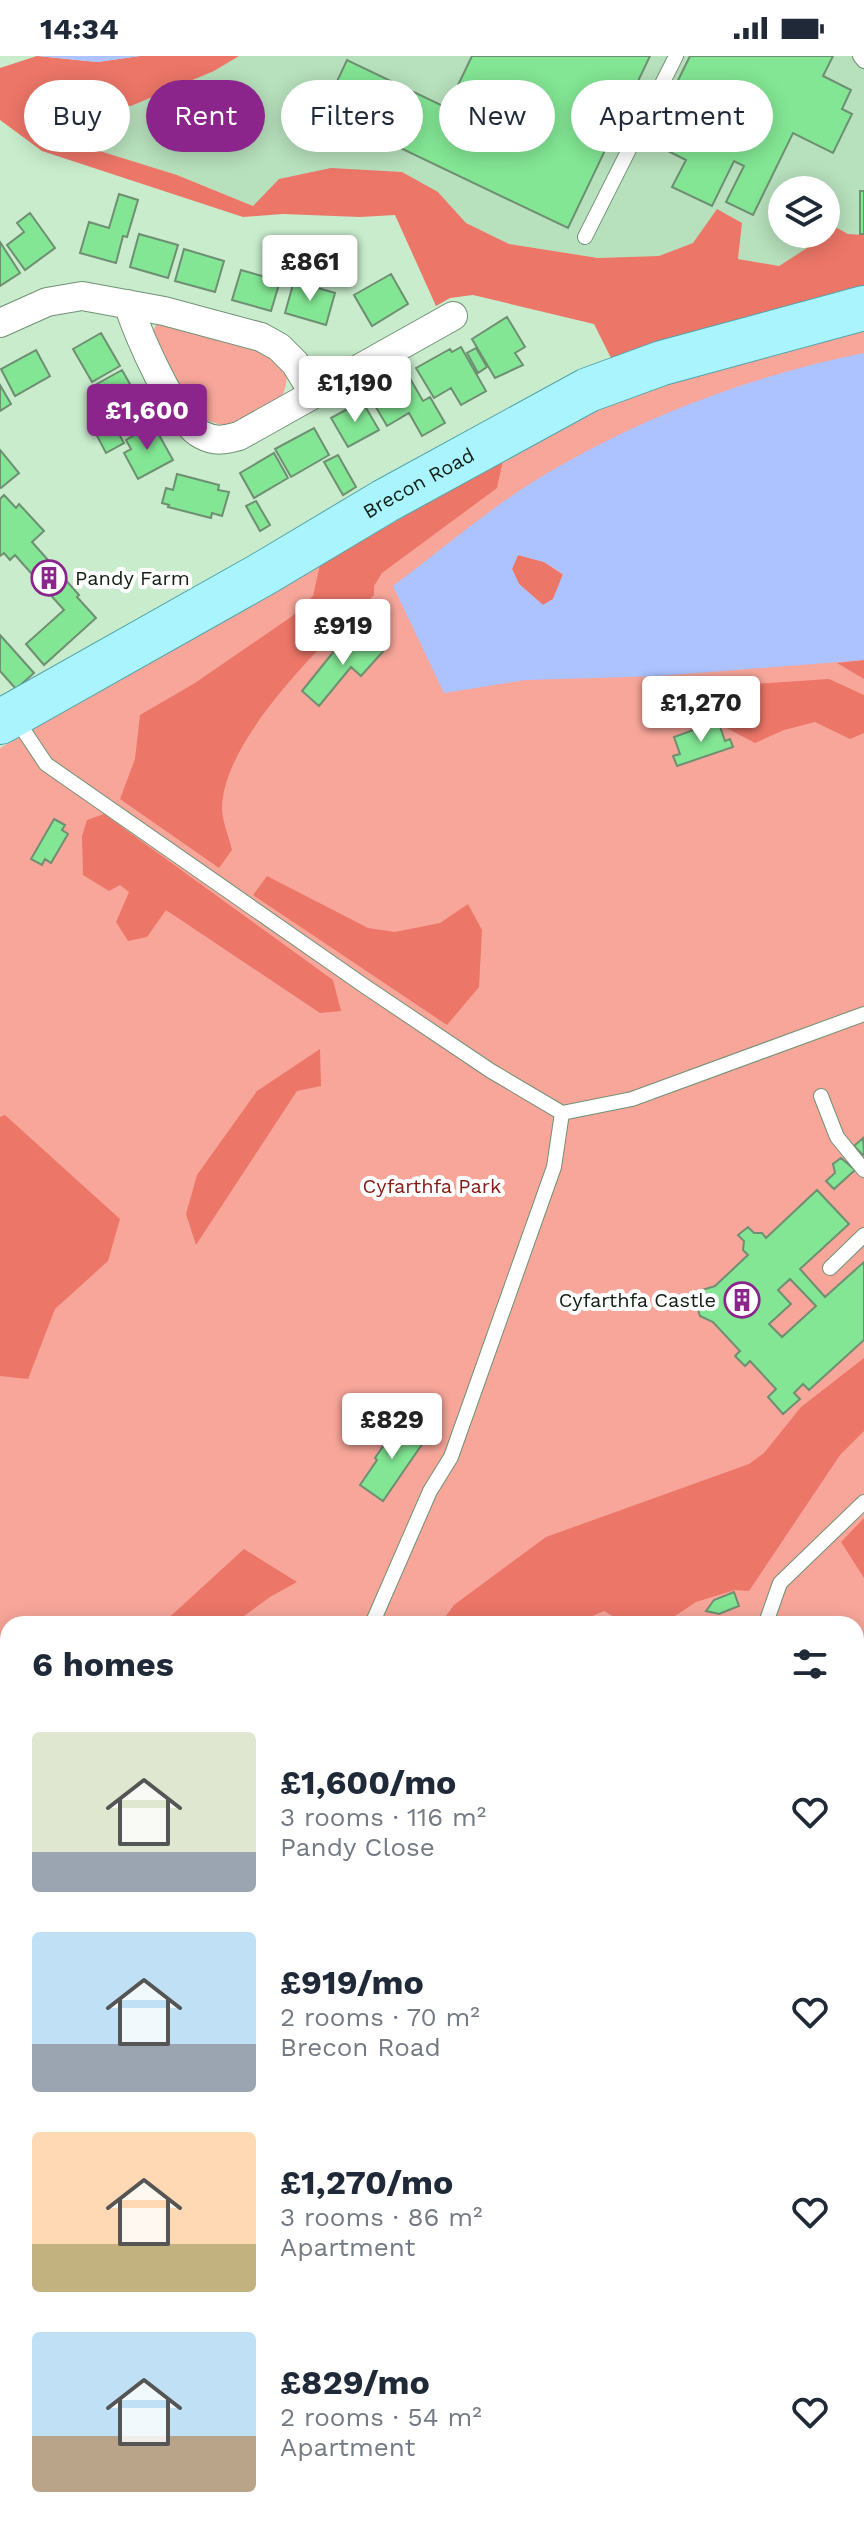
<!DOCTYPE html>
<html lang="en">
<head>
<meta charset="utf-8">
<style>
  :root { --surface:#fff; --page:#f6f6f7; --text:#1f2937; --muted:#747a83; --accent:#8b248b }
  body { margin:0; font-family:"Work Sans",sans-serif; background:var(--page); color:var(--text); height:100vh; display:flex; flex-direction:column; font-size:30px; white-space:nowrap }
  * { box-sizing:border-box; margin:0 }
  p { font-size:26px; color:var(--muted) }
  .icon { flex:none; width:44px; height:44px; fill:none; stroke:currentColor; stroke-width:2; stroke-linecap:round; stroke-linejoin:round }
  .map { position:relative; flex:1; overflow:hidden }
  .side { position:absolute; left:0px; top:1560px; width:864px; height:914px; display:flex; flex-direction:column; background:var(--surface); border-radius:24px 24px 0 0; box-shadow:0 4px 20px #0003 }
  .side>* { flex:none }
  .hud { position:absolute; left:24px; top:24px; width:816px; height:72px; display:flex; gap:16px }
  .fabs { position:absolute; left:768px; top:120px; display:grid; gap:16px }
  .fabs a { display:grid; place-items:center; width:72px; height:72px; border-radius:50%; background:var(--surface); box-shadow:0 4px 20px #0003; font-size:40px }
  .price { position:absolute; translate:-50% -68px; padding:0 18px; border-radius:8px; background:#fff; color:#222; font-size:26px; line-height:52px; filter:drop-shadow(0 2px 4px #0008) }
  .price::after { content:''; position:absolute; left:50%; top:48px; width:24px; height:18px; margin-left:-12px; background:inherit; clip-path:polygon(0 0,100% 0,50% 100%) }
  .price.on { background:var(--accent); color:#fff }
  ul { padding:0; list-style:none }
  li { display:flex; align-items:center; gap:24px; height:200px; padding:0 32px }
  li span { display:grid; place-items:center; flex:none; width:224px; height:160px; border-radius:8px; color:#555 }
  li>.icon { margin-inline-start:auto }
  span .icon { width:96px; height:96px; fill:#fffc; stroke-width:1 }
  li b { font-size:34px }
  h2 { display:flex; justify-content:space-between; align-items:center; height:96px; padding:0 32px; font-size:34px }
  .pill { padding:0 28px; border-radius:36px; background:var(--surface); box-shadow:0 4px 20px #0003; font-size:28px; line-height:72px }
  .pill.on { background:var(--accent); color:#fff }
  .status { display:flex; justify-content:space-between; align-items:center; height:56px; padding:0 40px; background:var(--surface); direction:ltr }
  .status svg { height:22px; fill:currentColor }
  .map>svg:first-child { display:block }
  .built { fill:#b7e0bc }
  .green { fill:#f8a69a; fill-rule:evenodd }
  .forest { fill:#ec7668 }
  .water { fill:#acc3ff; fill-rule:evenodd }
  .building { fill:#83e694; stroke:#6e8f72; stroke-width:2; fill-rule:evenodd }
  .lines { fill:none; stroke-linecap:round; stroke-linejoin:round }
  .service-casing { stroke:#709174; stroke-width:16 }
  .minor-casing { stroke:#709174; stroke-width:30 }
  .primary-casing { stroke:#50a4ab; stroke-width:46 }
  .service { stroke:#fff; stroke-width:14 }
  .minor { stroke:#fff; stroke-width:28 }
  .primary { stroke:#aaf4fe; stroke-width:44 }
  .labels { text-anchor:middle; stroke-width:8; stroke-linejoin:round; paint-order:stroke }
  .street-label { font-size:20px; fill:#111e12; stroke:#fff }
  .poi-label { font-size:20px; fill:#111e12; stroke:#fff; text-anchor:start }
  .park-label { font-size:20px; fill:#841915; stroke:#fff }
</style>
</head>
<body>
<div class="status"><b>14:34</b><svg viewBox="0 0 49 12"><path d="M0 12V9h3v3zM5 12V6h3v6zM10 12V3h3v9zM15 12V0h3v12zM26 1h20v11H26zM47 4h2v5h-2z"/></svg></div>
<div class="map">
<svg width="864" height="2473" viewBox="0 0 864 2473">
  <rect width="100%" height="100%" fill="#c8eccc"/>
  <path class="built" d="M239,0H864V179L848,178L826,166V134H782V178H801L807,192L779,210L738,203L693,187L659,200L598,202L509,188L466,167L438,136L254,150L177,119L90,92L57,76L55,54L76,40L131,50L214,15Z"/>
  <path class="green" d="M165,266L262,292L287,315C287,357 261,356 227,371L200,362L190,352L151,279L156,269Z
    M864,272V2473H0V692L580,359L639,337ZM8,1568H856V2466H8Z"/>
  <path class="forest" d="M37,0L97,6L140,0H239L214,15L131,50L76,40L56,54L57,76L90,92L177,119L253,150L279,123L331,112L402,116L438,136L466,167L509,188L598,202L659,200L693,187L717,153L742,167L738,203L779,210L807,192L801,178H826V166L848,178L864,179V235L612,304L594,268L473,239L450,242L436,250L395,159L360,161L283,158L243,161L42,95L0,64V12Z
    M503,404L497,432L382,517L374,530V539C325,585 223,683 222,752C222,765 229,781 232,794L219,812L120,743L135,703L140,659L195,627L291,561L313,540L320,509Z
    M518,499L544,506L563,519L553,543L543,549L519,528L512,513Z
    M864,604V623L837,607Z
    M829,623L864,639V677L850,683L815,666L784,674L755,687L721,669L708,648L722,630Z
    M104,758L333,924L341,955L320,957L166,854L147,881L128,885L116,866L129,836L120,829L109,835L83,819L82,780L87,764Z
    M267,820L368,872L395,876L440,867L468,848L482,874L479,931L447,969L253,839Z
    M320,993L321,1030L297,1035L196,1189L186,1158L197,1119L257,1035Z
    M5,1059L120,1163L108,1205L55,1253L28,1323L0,1320V1061Z
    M864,1302V1375L840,1399L749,1535L735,1534L696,1546L663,1568H626L604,1555L574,1568H440L454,1549L546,1481L749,1408L764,1397L801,1351Z
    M864,1462V1522L841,1486Z
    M244,1493L297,1526L270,1541L233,1568H162Z
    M864,1587V2182L856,2184V1592Z
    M8,1729V1785L0,1790V1734Z
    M8,2241V2304L0,2303L2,2248Z
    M564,2466H627L629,2473H570Z"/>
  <path class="water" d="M39,0H140L97,6Z
    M864,297V604L659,620L526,624L444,637L393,530C440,495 486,455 536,424C636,363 749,320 864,297ZM518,499L544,506L563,518L553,543L543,549L519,528L512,513Z"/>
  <path class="building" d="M472,0H650L568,172L323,55L347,4L447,52Z
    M690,0H833L823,20L851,34L842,53L852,58L833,97L793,77L753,159L726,146L744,110L734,105L712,150L672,131L686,104L660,91L668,75L656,69Z
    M860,135H864V178H860Z
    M119,138L138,144L127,181L123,180L116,207L80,197L89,166L109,172Z
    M30,157L55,192L25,214L7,189L24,176L17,167Z
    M139,178L178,189L168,222L130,211Z
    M0,186L20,217L0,230Z
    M184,193L224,205L215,236L175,225Z
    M241,214L280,225L271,255L232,244Z
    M391,218L408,248L372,270L354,239Z
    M294,225L335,237L326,269L285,257Z
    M507,261L525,291L515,297L523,309L495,322L472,283Z
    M101,277L120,310L92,326L73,293Z
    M461,291L486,335L461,349L451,332L434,342L416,312L450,293L452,296Z
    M476,292L487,311L478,317L467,297Z
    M36,294L50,320L15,340L1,313Z
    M122,314L143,351L117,366L95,329Z
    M408,319L423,345L430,341L445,367L422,380L409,357L387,370L370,341Z
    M0,329L11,348L0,355Z
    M362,345L379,374L348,391L331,362Z
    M112,366L124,387L106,397L95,376Z
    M153,368L173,404L138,423L124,397L131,393L126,384Z
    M314,372L329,399L291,421L275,393Z
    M0,394L19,417L1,432L0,431Z
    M274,397L288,422L254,442L240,417Z
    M338,399L356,431L343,439L324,406Z
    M177,418L219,429L218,434L229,436L222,460L212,457L211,462L168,451L169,449L162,447L166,432L173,434Z
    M4,439L16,452L19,448L44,475L32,486L79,539L77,541L96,562L44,609L26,588L64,554L15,499L10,504L4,497L0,500V443Z
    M256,445L270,469L260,475L246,450Z
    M0,579L34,617L16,633L0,615Z
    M361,582L372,583L387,591L361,620L351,611L319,650L302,635L335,594L339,597L352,585Z
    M718,665L725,685L730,683L733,691L677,710L673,700L680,698L674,681Z
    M54,763L65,769L62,774L68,778L51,807L45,803L42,809L31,803Z
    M863,1082L864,1098L863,1099L854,1090Z
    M841,1102L855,1114L834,1133L826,1125L835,1117L833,1108Z
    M817,1134L849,1168L800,1213L825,1241L864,1206V1284L809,1334L803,1328L794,1337L800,1343L783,1358L768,1341L776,1333L750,1305L745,1310L735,1300L740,1295L713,1266L700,1260L696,1248L702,1234L715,1230L748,1199L743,1194L744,1185L738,1179L748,1171L754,1177H762L766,1182ZM790,1223L816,1250L782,1281L769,1268L791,1248L778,1234Z
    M400,1366L425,1384L383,1445L360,1429L377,1404L375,1402Z
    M734,1536L739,1550L719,1558L706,1555L714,1544Z"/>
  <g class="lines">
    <defs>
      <path id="service" d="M860,0L864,5
        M585,181L676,0
        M16,663L46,708L366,931L491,1015L562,1057L632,1043L864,958
        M821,1040L837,1081L864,1114
        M830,1212L864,1179
        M767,1564L780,1527L864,1446
        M372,1568L430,1435L451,1401L554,1111L562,1057
        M0,2221L8,2210"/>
      <path id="minor" d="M128,248C138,278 175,366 202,379C215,386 225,384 239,380L453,260
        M0,267L47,246L82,240L164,255L261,281L279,291L295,307L314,338"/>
      <g id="primary">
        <path id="s1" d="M0,666L261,519L385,445L588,334L662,307L864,252"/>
      </g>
    </defs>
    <use href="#service" class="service-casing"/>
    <use href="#minor" class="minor-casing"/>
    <use href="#primary" class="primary-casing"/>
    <use href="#service" class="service"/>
    <use href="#minor" class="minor"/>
    <use href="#primary" class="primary"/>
  </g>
  <defs>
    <symbol id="building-ring" viewBox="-11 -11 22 22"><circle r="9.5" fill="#fff" stroke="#8b248b" stroke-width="1.5"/><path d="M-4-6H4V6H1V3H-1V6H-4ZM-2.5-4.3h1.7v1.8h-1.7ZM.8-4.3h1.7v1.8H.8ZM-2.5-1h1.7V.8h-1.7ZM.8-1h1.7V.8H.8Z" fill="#8b248b"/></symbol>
  </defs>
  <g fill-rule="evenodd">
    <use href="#building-ring" x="29" y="502" width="40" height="40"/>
    <use href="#building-ring" x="722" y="1224" width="40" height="40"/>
  </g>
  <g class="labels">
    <g class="street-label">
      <text dy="7" stroke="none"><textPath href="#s1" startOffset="482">Brecon Road</textPath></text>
    </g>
    <g class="poi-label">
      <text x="75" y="529">Pandy Farm</text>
      <text x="716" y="1251" text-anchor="end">Cyfarthfa Castle</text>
    </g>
    <g class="park-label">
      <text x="432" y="1137">Cyfarthfa Park</text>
    </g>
  </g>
</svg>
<div class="fabs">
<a><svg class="icon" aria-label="layers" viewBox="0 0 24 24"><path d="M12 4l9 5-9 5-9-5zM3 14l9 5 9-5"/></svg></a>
</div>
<b class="price" style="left:310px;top:247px">£861</b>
<b class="price" style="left:355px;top:368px">£1,190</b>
<b class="price on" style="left:147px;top:396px">£1,600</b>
<b class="price" style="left:343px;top:611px">£919</b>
<b class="price" style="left:701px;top:688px">£1,270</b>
<b class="price" style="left:392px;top:1405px">£829</b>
<div class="hud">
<a class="pill">Buy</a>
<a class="pill on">Rent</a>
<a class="pill">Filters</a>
<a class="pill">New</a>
<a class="pill">Apartment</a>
</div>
<section class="side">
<h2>6 homes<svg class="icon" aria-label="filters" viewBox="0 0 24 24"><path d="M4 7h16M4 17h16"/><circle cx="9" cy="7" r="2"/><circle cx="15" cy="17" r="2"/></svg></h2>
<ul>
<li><span style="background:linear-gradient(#dfe7d0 75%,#9aa5b1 0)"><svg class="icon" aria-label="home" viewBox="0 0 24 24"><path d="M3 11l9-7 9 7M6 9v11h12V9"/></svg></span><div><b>£1,600/mo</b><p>3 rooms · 116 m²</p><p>Pandy Close</p></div><svg class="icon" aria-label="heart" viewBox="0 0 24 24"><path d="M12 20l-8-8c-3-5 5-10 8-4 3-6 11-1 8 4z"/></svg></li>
<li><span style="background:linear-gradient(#bfe0f5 70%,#9aa5b1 0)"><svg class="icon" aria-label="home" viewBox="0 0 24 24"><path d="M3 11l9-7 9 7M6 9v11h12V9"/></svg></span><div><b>£919/mo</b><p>2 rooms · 70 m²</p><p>Brecon Road</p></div><svg class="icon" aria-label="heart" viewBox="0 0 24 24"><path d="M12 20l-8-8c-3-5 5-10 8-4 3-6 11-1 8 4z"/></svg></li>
<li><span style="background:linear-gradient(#ffd9b3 70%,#c2b280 0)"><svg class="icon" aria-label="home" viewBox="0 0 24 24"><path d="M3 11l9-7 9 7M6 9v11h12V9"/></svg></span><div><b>£1,270/mo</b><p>3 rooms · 86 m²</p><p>Apartment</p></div><svg class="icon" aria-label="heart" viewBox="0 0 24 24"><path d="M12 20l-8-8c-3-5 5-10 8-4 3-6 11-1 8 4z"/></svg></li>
<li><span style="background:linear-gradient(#bfe0f5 65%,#b9a48a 0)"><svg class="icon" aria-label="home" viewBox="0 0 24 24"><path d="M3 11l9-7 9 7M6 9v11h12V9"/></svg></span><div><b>£829/mo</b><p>2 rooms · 54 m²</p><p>Apartment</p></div><svg class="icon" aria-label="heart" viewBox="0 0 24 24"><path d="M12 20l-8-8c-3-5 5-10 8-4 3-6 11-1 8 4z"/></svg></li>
</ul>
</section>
</div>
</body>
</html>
